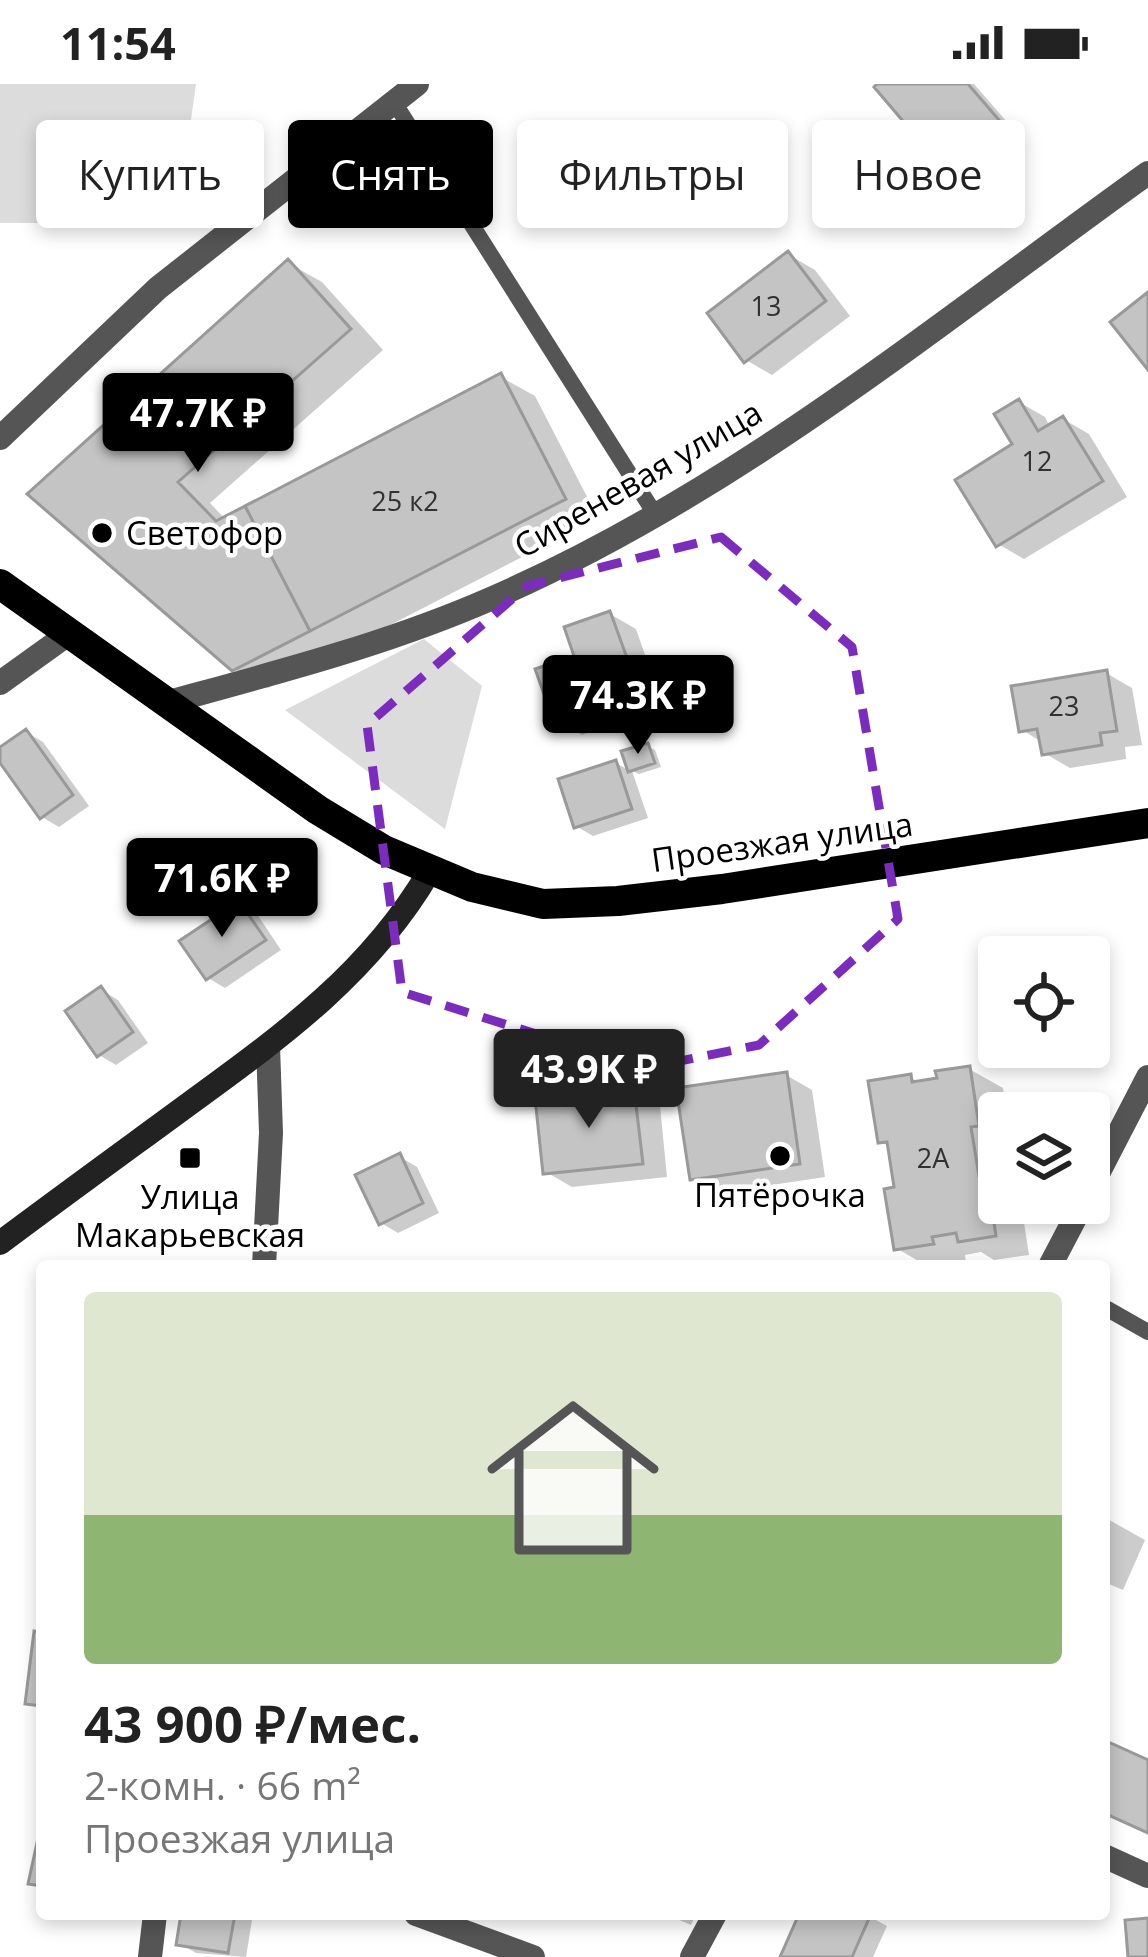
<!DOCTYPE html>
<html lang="ru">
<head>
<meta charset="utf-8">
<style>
  :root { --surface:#fff; --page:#f2f2f2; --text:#222; --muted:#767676; --line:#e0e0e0; --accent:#000 }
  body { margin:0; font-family:"Open Sans",sans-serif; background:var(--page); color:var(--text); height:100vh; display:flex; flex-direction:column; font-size:45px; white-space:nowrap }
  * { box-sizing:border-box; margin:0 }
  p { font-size:39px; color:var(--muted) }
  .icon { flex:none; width:66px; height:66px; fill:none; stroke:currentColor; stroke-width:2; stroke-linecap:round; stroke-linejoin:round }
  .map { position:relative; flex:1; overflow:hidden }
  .sheet { position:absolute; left:36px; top:1176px; width:1074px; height:660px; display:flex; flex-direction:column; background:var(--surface); border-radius:12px; box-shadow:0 6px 18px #0003 }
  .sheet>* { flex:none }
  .guide { position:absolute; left:36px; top:36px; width:1077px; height:108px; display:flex; gap:24px }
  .buttons { position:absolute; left:978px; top:852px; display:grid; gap:24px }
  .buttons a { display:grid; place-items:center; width:132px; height:132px; border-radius:12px; background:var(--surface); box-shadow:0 6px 18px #0003; font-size:60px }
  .price { position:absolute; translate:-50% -102px; padding:0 27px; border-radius:12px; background:var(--accent); color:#fff; font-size:39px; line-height:78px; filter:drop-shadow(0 3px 6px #0008) }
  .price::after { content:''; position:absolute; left:50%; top:72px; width:36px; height:27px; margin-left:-18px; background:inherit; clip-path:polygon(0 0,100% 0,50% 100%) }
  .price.selected { background:#222; color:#fff }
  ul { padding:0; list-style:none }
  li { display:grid; align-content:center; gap:24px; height:636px; padding:0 48px }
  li+li { border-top:3px solid var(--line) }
  li span { display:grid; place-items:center; height:372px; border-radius:12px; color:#555 }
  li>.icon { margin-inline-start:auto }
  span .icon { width:216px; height:216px; fill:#fffc; stroke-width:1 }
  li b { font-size:51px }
  .tag { padding:0 42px; border-radius:12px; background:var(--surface); box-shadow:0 6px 18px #0003; font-size:42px; line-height:108px }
  .tag.selected { background:var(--accent); color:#fff }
  .status { display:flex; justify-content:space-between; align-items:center; height:84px; padding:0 60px; background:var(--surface); direction:ltr }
  .status svg { height:33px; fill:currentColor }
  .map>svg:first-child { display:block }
  .green { fill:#dcdcdc }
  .shadow { fill:#0003 }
  .building { fill:#c4c4c4; stroke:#999; stroke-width:3 }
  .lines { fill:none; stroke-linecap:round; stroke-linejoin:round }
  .lane { stroke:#555; stroke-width:16 }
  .street { stroke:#555; stroke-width:24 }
  .secondary { stroke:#222; stroke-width:24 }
  .primary { stroke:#000; stroke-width:30 }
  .marked { fill:none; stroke:#7b2cbf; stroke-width:9; stroke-dasharray:24 15; stroke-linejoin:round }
  .poi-dot { fill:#000; stroke:#fff; stroke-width:4.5 }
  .labels { text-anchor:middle; stroke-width:9; stroke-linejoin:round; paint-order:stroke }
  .number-label { font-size:27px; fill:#313131 }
  .street-label { font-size:33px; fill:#000; stroke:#fff }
  .poi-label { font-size:33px; fill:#000; stroke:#fff }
</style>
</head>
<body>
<div class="status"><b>11:54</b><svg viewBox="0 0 49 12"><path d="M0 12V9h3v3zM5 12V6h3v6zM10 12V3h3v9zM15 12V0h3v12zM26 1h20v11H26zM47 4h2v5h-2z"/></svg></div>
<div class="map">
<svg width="1148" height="1873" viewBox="0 0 1148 1873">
  <rect width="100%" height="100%" fill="#fff"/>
  <path class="green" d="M0,0H196L184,86L179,88L187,139H0Z
    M424,555L482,602L445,745L285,626Z"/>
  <path class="shadow" d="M882,0H974L1014,46L961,91L944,81Z
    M789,171L815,186L850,232L772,291L746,276Z
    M288,179L322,198L383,266L210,419L226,436L501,293L535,312L598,434L268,604L234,585L32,410Z
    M1019,318L1045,333L1050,343L1063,335L1089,350L1127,413L1024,475L998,460L1016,361Z
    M610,530L636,545L663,622L582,651L556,636L577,573Z
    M1106,589L1132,604L1142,661L1125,663L1126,675L1070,684L1044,669L1042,658L1022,646Z
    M26,648L43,658L89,722L59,743L42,733L0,674V667Z
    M647,662L655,666L661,683L639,690L632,687L648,734L593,752L576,742L616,679L632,688L625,669Z
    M239,820L257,830L281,866L225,904L208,894Z
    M101,906L118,916L148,959L116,981L99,971Z
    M969,985L1003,1004L1007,1029H999V1119H1021L1029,1171L994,1176L981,1168L965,1171L966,1178L927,1182L896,1164L897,1106L890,1063L881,1058L910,993L921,1000Z
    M786,991L812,1006L825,1093L719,1109L693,1094Z
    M634,1007L660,1022L667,1093L572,1103L546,1088Z
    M400,1073L417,1083L439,1129L398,1149L381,1139Z
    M1104,1433L1145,1456L1123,1506L1104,1498Z
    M184,1830H253L246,1873L196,1869L179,1859Z
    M665,1830H696L691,1841Z
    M803,1830H865L887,1842L873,1873H783Z"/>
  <path class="building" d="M877,0H968L999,36L942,83L874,3Z
    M788,167L826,217L744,279L707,229Z
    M288,175L351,245L178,398L216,437L245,422L310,547L232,587L27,410Z
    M1148,208V286L1110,238Z
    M501,289L566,415L310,547L245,422Z
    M1019,315L1038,347L1063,332L1103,397L996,463L955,396L1012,360L994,330Z
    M610,527L639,607L554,638L535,585L574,572L564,543Z
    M1107,586L1117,647L1100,649L1102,661L1042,671L1037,645L1019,648L1011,602Z
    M26,645L73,711L40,735L0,679V663Z
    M648,659L655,679L628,688L621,667Z
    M616,676L632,725L574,744L558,695Z
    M239,817L266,856L206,896L179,857Z
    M101,902L133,948L97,973L65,927Z
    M970,982L979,1042L971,1043L979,1092L987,1091L996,1152L958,1158L956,1149L932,1153L934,1160L894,1166L884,1105L894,1103L887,1058L878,1059L868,997L911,990L912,998L937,994L935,987Z
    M787,988L800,1080L690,1096L676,1004Z
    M634,1004L643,1080L543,1090L535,1014Z
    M400,1069L423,1119L379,1141L355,1091Z
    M34,1547L42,1549V1622L25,1620Z
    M1104,1656L1148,1676V1749L1104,1729Z
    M38,1754L42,1755V1802L28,1800Z
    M181,1830H235L228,1869L176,1861Z
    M799,1830H871L852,1873H780Z
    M1148,1834V1873H1128L1125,1836Z"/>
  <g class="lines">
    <path class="lane" d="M394,18L655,430
      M1104,1223L1148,1248"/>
    <path class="street" d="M0,354L158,204L417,0
      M0,599L71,548
      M169,618C271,590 376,563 474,522C721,419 932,244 1148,89
      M1089,1107L1148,993
      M264,1182L271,1049L268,962
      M1050,1182L1083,1119
      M1104,1772L1148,1792
      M416,1830L533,1873
      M150,1873L155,1830
      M692,1873L715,1830"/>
    <path class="secondary" d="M0,1159C64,1111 129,1064 193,1017C285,950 371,887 429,788"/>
    <path class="primary" d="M0,500L318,726L384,766L472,803L543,820L618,817L722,805L1148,739"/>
  </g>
  <path class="marked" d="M721,453L852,563L898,835L759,961L645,984L402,908L367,641L527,502Z"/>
  <g class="poi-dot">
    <circle cx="102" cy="449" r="12"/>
    <circle cx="780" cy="1072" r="12"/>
    <rect x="178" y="1062" width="24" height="24" rx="6"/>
  </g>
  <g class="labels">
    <g class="number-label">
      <text x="766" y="232">13</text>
      <text x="1037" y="387">12</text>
      <text x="405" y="427">25 к2</text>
      <text x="1064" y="632">23</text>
      <text x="933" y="1084">2А</text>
    </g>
    <g class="street-label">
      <text transform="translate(638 395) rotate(-30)" y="12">Сиреневая улица</text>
      <text transform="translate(782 758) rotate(-8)" y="12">Проезжая улица</text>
    </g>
    <g class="poi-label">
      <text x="126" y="461" text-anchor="start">Светофор</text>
      <text x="780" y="1123">Пятёрочка</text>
      <text x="190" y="1125">Улица<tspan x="190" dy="38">Макарьевская</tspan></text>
    </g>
  </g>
</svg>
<div class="buttons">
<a><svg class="icon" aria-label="locate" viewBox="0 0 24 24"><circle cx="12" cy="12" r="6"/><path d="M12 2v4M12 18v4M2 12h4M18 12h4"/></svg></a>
<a><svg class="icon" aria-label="layers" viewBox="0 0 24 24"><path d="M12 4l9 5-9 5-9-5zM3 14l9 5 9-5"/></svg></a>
</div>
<b class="price" style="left:198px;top:391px">47.7K ₽</b>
<b class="price" style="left:638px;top:673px">74.3K ₽</b>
<b class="price" style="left:222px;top:856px">71.6K ₽</b>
<b class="price selected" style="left:589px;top:1047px">43.9K ₽</b>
<div class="guide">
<a class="tag">Купить</a>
<a class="tag selected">Снять</a>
<a class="tag">Фильтры</a>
<a class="tag">Новое</a>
</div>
<section class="sheet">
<ul>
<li><span style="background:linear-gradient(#dfe7d0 60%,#8fb573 0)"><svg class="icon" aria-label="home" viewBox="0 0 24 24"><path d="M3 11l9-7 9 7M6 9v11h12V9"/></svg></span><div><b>43 900 ₽/мес.</b><p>2-комн. · 66 m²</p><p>Проезжая улица</p></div></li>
</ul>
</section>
</div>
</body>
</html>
